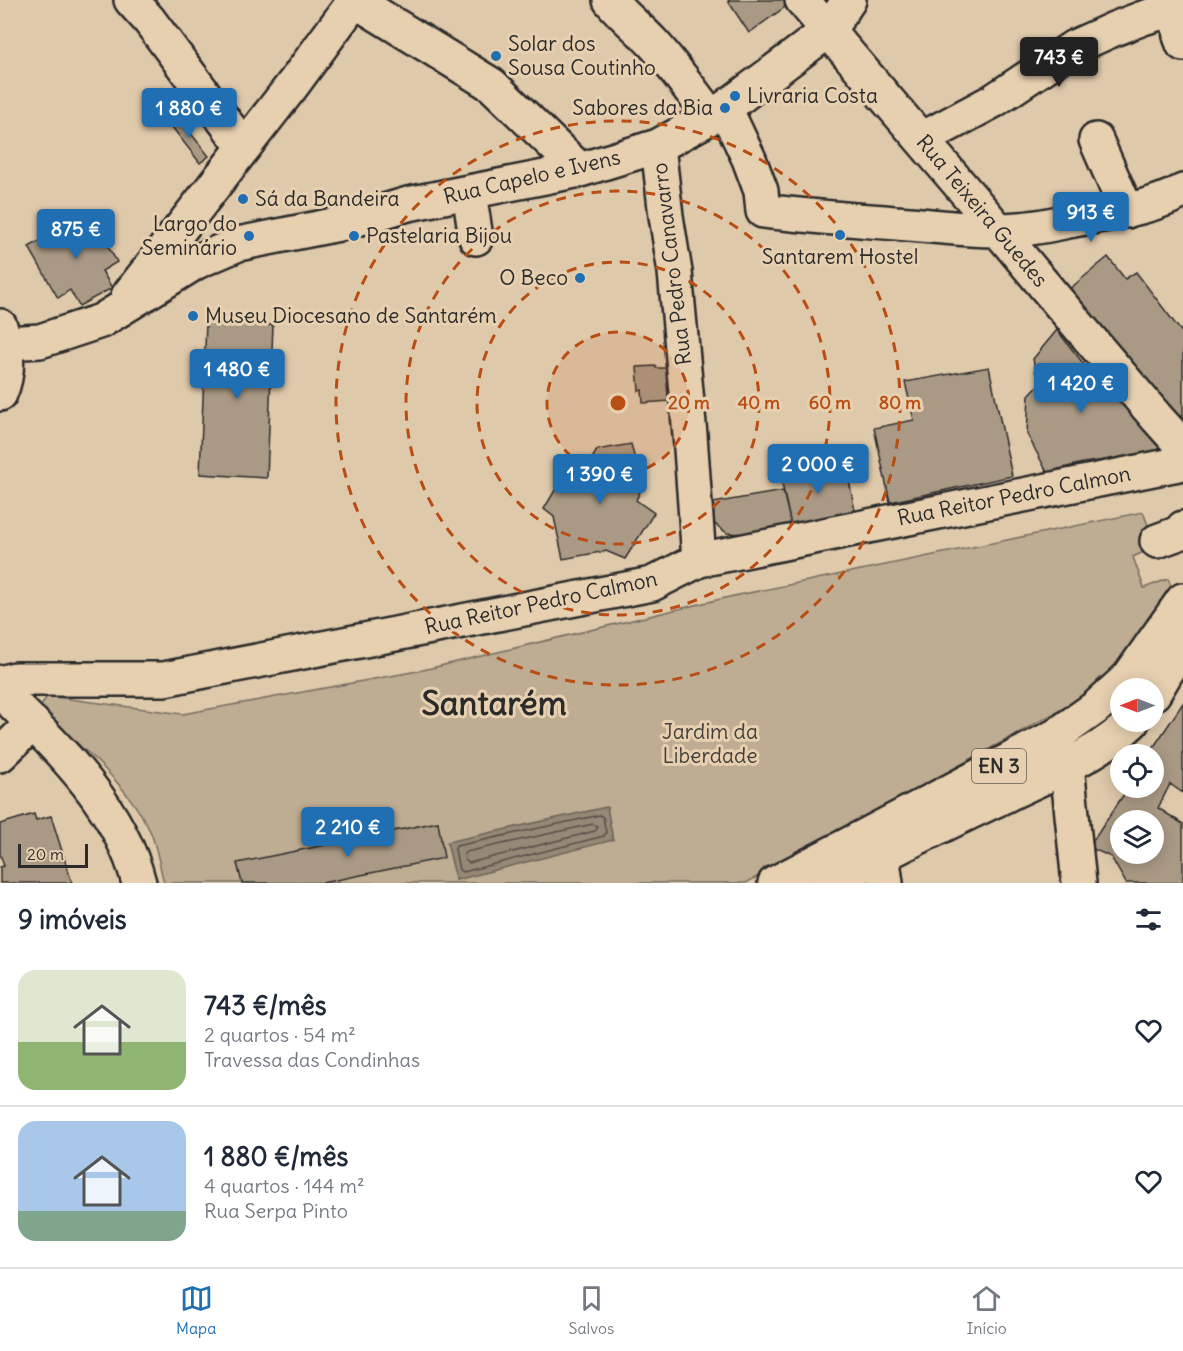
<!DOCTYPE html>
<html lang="pt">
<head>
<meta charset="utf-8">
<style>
  :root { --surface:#fff; --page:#f6f6f7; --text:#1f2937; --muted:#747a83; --line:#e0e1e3; --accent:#1f6fb2 }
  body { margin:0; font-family:Delius,sans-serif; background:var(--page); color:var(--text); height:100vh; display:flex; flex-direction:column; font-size:22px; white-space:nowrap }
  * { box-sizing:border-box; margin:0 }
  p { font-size:20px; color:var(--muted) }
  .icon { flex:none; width:33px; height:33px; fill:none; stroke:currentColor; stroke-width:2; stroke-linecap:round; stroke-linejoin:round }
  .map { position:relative; height:883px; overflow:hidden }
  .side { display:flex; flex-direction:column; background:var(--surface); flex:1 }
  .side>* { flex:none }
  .needle { width:39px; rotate:270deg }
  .buttons { position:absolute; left:1110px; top:678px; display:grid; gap:12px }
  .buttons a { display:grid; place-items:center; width:54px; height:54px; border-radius:50%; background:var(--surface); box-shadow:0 3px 15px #0003; font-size:30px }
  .scale { position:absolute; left:18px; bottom:15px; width:70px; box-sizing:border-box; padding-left:6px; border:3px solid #2b2b2b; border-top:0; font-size:16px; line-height:21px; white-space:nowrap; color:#2b2b2b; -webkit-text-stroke:4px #e7d0b0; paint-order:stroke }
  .price { position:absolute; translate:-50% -51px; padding:0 14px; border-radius:6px; background:var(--accent); color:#fff; font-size:20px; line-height:39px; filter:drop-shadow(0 2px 3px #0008) }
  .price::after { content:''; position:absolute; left:50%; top:36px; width:18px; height:14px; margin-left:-9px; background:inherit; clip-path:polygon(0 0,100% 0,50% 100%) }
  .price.on { background:#222; color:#fff }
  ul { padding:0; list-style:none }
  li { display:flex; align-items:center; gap:18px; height:150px; padding:0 18px }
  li+li { border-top:2px solid var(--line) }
  li span { display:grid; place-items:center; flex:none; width:168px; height:120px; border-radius:18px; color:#555 }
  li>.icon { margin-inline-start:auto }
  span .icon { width:72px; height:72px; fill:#fffc; stroke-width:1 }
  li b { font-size:26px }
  h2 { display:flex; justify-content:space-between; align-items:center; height:72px; padding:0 18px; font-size:26px }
  .tabs { display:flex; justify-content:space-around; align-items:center; height:84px; border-top:2px solid var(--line); background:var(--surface); font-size:16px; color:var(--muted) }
  .tabs a { display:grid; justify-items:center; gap:3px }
  .tabs .on { color:var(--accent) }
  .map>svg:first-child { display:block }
  .green { fill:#beac93; stroke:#746c5f; stroke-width:1.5 }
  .water { fill:#968876; stroke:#6b6358; stroke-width:1.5 }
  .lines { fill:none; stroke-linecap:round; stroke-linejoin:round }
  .shore { stroke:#565049; stroke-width:1.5 }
  .building { fill:#aa9a85; stroke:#2b2b2b; stroke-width:1.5; fill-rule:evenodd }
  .minor-casing { stroke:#2b2b2b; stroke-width:38 }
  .major-casing { stroke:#2b2b2b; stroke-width:38 }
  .minor { stroke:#e7d0b0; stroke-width:33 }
  .major { stroke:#e7d0b0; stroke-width:33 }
  .ring { fill:none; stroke:#b94e14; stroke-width:3; stroke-dasharray:10 8 }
  .poi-dot { fill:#1f6fb2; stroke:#e7d0b0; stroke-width:2 }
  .labels { text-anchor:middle; stroke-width:6; stroke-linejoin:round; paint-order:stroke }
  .shield { fill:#e7d0b0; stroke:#635c53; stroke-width:1.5 }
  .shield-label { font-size:20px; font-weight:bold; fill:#2b2b2b }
  .poi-label { font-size:21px; fill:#2b2b2b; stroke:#e7d0b0; text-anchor:start }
  .street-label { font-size:21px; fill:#2b2b2b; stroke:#e7d0b0 }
  .park-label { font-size:21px; fill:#413e3b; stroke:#e7d0b0 }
  .town-label { font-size:33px; font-weight:bold; fill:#2b2b2b; stroke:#e7d0b0 }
  .centre { fill:#b94e14; stroke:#e7d0b0; stroke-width:3 }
  .ring-label { font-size:18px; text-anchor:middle; font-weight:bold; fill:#b94e14; stroke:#e7d0b0; stroke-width:6; stroke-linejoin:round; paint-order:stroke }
</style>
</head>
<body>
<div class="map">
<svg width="1183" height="883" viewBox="0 0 1183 883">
  <rect width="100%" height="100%" fill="#dfc9ab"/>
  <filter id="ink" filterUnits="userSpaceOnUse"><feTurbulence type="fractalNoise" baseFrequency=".0167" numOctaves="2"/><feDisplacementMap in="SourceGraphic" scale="12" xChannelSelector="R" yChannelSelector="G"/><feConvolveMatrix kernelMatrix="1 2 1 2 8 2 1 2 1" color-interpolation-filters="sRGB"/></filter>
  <g filter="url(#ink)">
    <path class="green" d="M1143,512L1156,546L1133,557L1144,588L1168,579L1173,590L1145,633L1100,688L746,883H164C160,868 157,848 151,833C128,784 80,744 38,711L47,696L183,714L423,670L729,597Z"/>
    <path class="water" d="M607,807L613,840L456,880L447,842Z"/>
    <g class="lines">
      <path class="shore" d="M600,815L603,817L606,833L604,836L463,872L459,870L455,849L456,846Z
        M593,824L597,826V829L595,831L469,863L465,860L464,854L466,852Z"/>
    </g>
    <path class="building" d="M730,0H786L789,4L749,33L728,1Z
      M177,116L209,156L200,163L168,122Z
      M89,213L117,262L102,271L112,288L79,306L70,290L58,298L29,247Z
      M1108,257L1125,279L1136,272L1183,334V418L1167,406L1067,291Z
      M206,323L273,325L267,478L200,474Z
      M1057,330L1100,385L1106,382L1161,438L1158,451L1105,460L1083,463L1047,472L1027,434L1029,395L1047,376L1036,374L1033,359Z
      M656,366V368H668L670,401L643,403L642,390L639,391L637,367Z
      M989,367L1012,476L890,502L874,428L914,420L905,382Z
      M631,444L642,488L636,500L654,513L625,559L606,551L563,559L554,517L544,509L572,461L586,469L597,450Z
      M846,465L855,511L791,525L781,479Z
      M783,491L791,525L742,534L727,533L704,516L701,505Z
      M1183,703V793L1170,784L1158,808L1183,824V883H1126L1111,857L1089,847L1128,788H1154V754H1149ZM1120,820H1154V854H1120Z
      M34,814L36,820L51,816L72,883H0V867L4,866L0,854V824Z
      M438,822L444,858L322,883H242L237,863Z"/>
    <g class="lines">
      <defs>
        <path id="minor" d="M131,0L149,20L243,146
          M354,0L492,85L580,170
          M610,0C623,16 639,28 653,43C674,66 692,92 711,117
          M802,0L984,213L1049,291L1157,418L1183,447
          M1176,7L1180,36L1183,44
          M725,108L749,159L761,191L763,211C811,217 860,220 909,224C945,227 982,232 1019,229C1042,228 1064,221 1086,218C1119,212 1153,207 1183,191
          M922,139L993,101L1074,47L1114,29L1143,18L1163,12L1183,5
          M1096,140L1127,211
          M658,146L666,216L675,272L690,435L699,560
          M469,192L476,238
          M128,296L294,83L355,0
          M6,343L40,341L101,321L196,262L238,244L344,223L408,204L580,170L658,146L711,117L725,108L828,31L849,0
          M1157,541L1179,533L1183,528
          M0,683L15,679H164L652,584L699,560L1183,463
          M1067,766L1079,883
          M882,854L886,883"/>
        <path id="major" d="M0,326C8,349 10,371 0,394
          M0,691C56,746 119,804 139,883
          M1154,693L1183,644
          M0,755L33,723
          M775,883L1057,735L1095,708L1129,677L1183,600
          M830,883C887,851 947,823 1006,795C1049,774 1098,755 1132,722"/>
      </defs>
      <use href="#minor" class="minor-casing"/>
      <use href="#major" class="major-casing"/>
      <use href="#minor" class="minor"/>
      <use href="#major" class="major"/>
    </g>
  </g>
  <circle cx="618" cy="403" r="71" fill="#b94e14" fill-opacity=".12"/>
  <g class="ring">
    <circle cx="618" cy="403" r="71"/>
    <circle cx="618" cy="403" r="141"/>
    <circle cx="618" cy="403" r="212"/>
    <circle cx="618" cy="403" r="282"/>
  </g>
  <g class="poi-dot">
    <circle cx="496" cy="56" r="6"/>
    <circle cx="735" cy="96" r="6"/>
    <circle cx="725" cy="108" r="6"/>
    <circle cx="243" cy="199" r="6"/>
    <circle cx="840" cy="235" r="6"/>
    <circle cx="249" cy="236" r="6"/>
    <circle cx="354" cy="236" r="6"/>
    <circle cx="580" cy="278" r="6"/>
    <circle cx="193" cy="316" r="6"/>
  </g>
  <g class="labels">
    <rect class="shield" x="972" y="749" width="54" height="34" rx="4.5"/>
    <g class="shield-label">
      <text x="999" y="773">EN 3</text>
    </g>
    <g class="poi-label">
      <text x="508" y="51">Solar dos<tspan x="508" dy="24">Sousa Coutinho</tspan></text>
      <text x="747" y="103">Livraria Costa</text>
      <text x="713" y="115" text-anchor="end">Sabores da Bia</text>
      <text x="255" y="206">Sá da Bandeira</text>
      <text x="237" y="231" text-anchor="end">Largo do<tspan x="237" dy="24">Seminário</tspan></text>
      <text x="366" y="243">Pastelaria Bijou</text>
      <text x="840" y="264" text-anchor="middle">Santarem Hostel</text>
      <text x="568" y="285" text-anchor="end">O Beco</text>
      <text x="205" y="323">Museu Diocesano de Santarém</text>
    </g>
    <g class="street-label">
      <text transform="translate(532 177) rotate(-13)" y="7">Rua Capelo e Ivens</text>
      <text transform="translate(982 211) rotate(50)" y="7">Rua Teixeira Guedes</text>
      <text transform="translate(672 264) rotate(-97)" y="7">Rua Pedro Canavarro</text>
      <text transform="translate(1014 496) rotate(-11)" y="7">Rua Reitor Pedro Calmon</text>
      <text transform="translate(541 603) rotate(-12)" y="7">Rua Reitor Pedro Calmon</text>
    </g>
    <g class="park-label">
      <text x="710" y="739">Jardim da<tspan x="710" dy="24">Liberdade</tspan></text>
    </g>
    <g class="town-label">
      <text x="494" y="715">Santarém</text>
    </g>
  </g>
  <circle cx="618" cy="403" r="9" class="centre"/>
  <g class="ring-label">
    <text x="689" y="409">20 m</text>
    <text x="759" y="409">40 m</text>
    <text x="830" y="409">60 m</text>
    <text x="900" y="409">80 m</text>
  </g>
</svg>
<div class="buttons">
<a><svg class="needle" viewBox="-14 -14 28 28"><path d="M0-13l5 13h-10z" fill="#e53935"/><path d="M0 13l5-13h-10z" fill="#747a83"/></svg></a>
<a><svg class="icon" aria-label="locate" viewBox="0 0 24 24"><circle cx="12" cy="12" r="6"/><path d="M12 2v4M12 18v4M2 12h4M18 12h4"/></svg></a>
<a><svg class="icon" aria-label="layers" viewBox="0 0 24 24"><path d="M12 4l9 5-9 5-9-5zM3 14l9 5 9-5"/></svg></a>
</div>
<div class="scale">20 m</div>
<b class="price on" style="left:1059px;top:88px">743 €</b>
<b class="price" style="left:189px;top:139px">1 880 €</b>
<b class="price" style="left:1091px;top:243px">913 €</b>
<b class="price" style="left:76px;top:260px">875 €</b>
<b class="price" style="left:237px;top:400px">1 480 €</b>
<b class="price" style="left:1081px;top:414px">1 420 €</b>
<b class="price" style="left:818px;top:495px">2 000 €</b>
<b class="price" style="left:600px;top:505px">1 390 €</b>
<b class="price" style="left:348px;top:858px">2 210 €</b>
</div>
<section class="side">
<h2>9 imóveis<svg class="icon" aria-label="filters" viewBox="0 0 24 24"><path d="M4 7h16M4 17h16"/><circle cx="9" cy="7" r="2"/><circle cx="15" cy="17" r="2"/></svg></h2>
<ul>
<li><span style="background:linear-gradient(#dfe7d0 60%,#8fb573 0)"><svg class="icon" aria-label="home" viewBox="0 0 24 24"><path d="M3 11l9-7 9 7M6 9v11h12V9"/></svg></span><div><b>743 €/mês</b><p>2 quartos · 54 m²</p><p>Travessa das Condinhas</p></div><svg class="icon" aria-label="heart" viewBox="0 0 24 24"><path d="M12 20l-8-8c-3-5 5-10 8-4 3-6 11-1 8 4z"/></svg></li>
<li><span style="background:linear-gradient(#a9c7e8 75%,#7fa58c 0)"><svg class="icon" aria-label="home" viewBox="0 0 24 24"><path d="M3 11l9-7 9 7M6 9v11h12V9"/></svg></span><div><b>1 880 €/mês</b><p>4 quartos · 144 m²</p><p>Rua Serpa Pinto</p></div><svg class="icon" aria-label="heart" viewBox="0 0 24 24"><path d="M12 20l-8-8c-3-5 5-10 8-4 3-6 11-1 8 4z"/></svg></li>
</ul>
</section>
<nav class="tabs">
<a class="on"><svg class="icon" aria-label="map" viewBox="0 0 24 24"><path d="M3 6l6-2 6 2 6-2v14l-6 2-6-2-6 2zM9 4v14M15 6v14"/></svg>Mapa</a>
<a><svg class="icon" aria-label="saved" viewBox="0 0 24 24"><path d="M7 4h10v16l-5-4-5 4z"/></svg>Salvos</a>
<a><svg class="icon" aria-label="home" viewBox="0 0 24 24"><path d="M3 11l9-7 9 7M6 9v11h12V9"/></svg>Início</a>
</nav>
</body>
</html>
